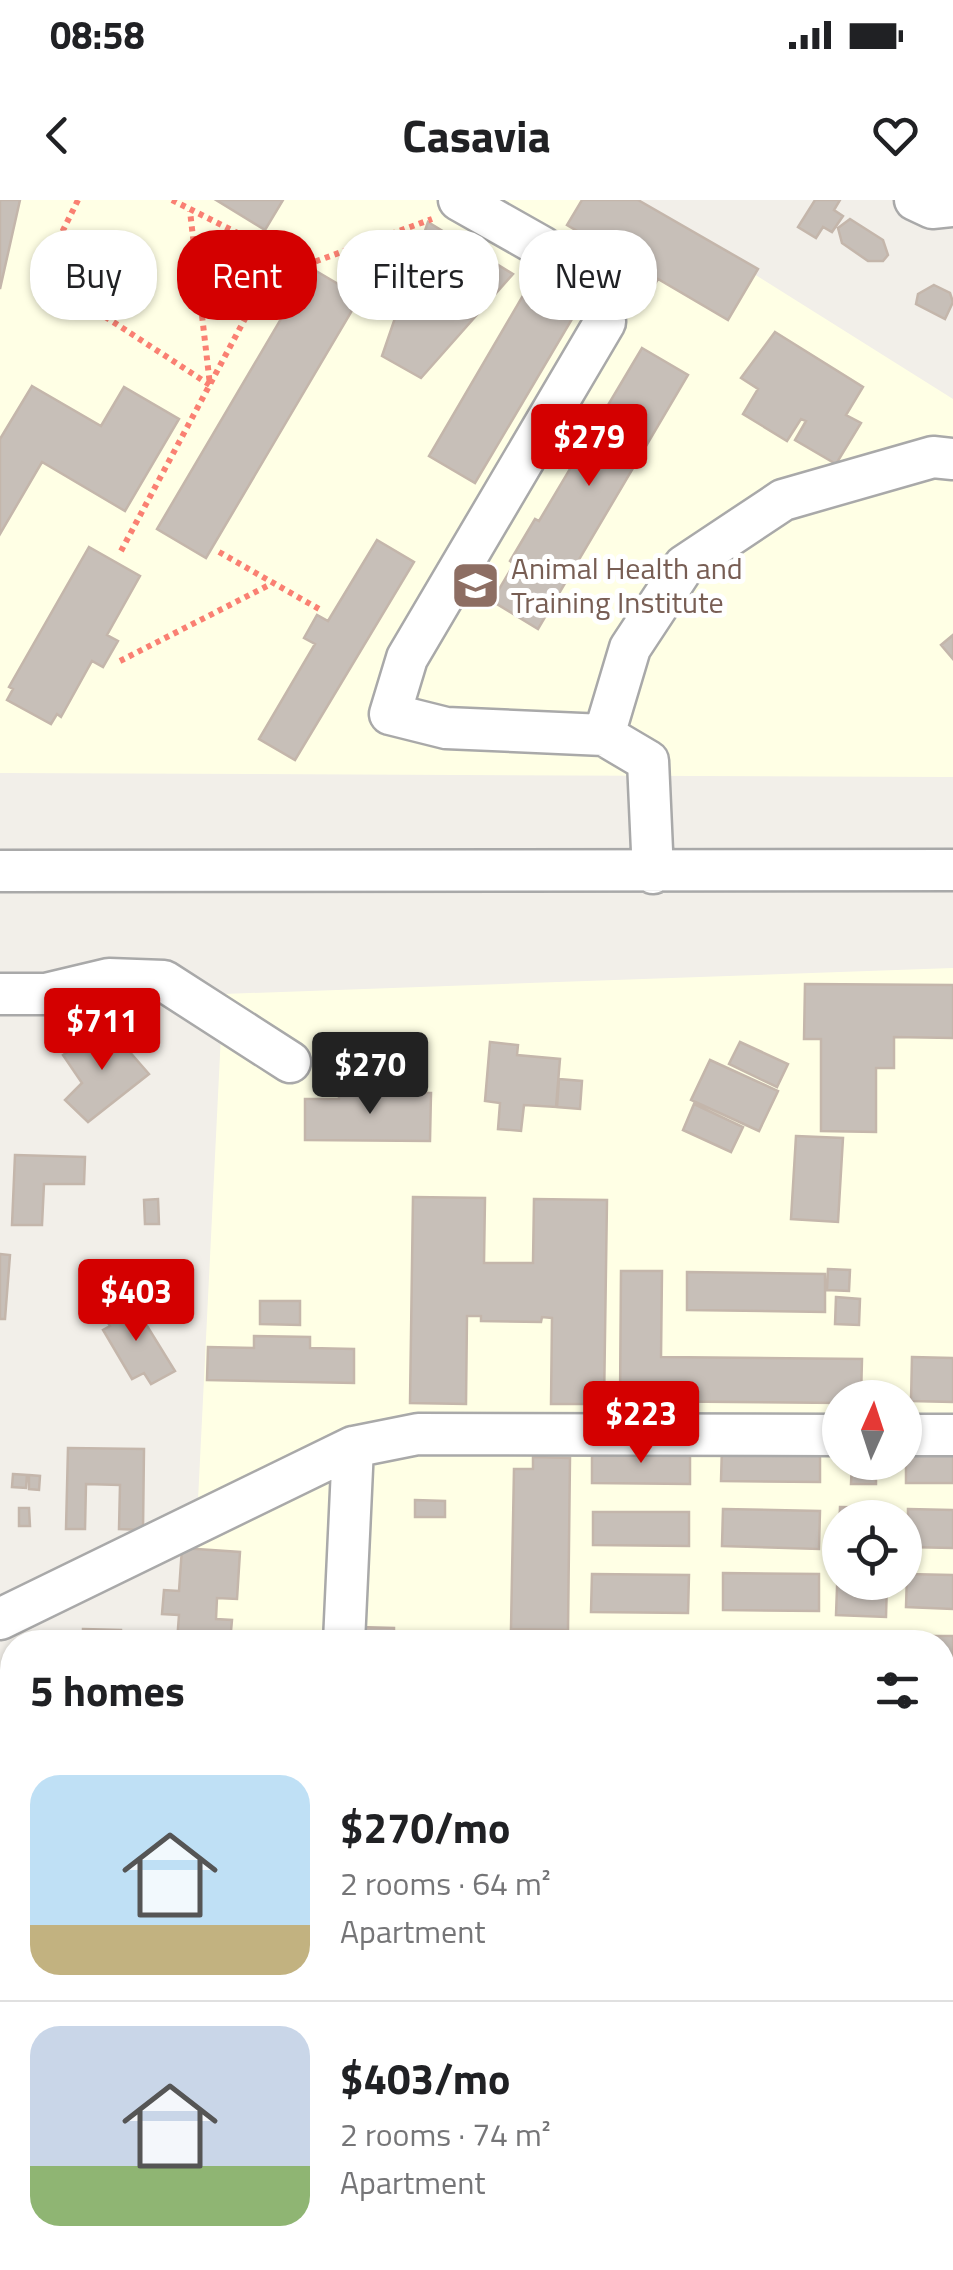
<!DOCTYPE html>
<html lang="en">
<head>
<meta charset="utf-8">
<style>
  :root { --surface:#fff; --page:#f6f6f6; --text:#202124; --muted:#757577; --line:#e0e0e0; --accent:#d40000 }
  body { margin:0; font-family:"Titillium Web",sans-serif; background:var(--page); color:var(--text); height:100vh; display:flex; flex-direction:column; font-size:38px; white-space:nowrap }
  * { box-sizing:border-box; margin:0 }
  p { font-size:32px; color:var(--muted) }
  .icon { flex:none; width:55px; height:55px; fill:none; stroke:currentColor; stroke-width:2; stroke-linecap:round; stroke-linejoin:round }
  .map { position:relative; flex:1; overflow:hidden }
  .side { position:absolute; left:0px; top:1430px; width:955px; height:640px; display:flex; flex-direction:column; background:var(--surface); border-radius:40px 40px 0 0; box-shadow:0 2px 8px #0004 }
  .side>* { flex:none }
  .hud { position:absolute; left:30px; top:30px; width:895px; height:90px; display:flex; gap:20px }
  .needle { width:65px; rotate:3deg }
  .tools { position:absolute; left:822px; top:1180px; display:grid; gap:20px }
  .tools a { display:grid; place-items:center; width:100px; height:100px; border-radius:50%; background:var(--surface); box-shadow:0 2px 8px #0004; font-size:50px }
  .price { position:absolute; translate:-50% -85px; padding:0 22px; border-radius:10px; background:var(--accent); color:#fff; font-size:32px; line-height:65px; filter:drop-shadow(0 2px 5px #0008) }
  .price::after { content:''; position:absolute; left:50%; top:60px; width:30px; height:22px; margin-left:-15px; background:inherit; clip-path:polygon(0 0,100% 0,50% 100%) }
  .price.current { background:#222; color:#fff }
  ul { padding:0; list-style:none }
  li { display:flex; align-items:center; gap:30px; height:250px; padding:0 30px }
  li+li { border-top:2px solid var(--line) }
  li span { display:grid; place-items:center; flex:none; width:280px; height:200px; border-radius:30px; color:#555 }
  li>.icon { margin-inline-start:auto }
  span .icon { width:120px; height:120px; fill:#fffc; stroke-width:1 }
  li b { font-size:42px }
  h2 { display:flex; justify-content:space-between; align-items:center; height:120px; padding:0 30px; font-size:42px }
  .pill { padding:0 35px; border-radius:40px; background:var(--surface); box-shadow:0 2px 8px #0004; font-size:35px; line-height:90px }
  .pill.current { background:var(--accent); color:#fff }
  .status { display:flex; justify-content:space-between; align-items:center; height:70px; padding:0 50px; background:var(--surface); direction:ltr }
  .status svg { height:28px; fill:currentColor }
  header { display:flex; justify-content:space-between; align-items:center; height:130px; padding:0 30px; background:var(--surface); font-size:45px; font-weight:700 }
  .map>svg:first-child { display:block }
  .education { fill:#ffffe5; fill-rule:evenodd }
  .building { fill:#c7bfb8; stroke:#c4b6ab; stroke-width:2.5 }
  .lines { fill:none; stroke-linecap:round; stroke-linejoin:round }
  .minor-casing { stroke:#a9a9a9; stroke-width:45 }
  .path { stroke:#fa8072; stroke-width:6; stroke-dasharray:5 5; stroke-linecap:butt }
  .minor { stroke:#fff; stroke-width:40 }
  .labels { text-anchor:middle; stroke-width:10; stroke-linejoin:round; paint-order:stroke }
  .education-label { font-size:30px; fill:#785e54; stroke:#fff; text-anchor:start }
</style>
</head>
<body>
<div class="status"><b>08:58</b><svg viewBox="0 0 49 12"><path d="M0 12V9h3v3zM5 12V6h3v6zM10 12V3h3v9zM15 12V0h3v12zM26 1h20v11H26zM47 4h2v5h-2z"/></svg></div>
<header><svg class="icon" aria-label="back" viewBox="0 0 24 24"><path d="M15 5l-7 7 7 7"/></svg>Casavia<svg class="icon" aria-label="heart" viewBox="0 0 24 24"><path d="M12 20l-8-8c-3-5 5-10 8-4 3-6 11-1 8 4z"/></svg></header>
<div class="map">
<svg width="953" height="2070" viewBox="0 0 953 2070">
  <rect width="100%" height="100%" fill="#f2efe9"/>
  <path class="education" d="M0,0H636L953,199V577L0,573Z
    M953,768V2070H165V2058H942V1442H191L223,794ZM840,1198H905V1262H840ZM840,1318H905V1382H840Z"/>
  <path class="building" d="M0,0H20L0,89Z
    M216,0H283L265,30Z
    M582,0H638L758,69L728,120L658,79L653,87L637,78L642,68L613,51L609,59L596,52L601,45L567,25Z
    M815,0H840L834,10L843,16L832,32L823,27L816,38L798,27Z
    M850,19L883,40L888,55L883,61H868L842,43L838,28Z
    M428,22L513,74L421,178L382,156Z
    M311,68L360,97L206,358L157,329Z
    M934,85L950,93L953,102L945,119L916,104L918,94Z
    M528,87L575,114L475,283L429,256Z
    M775,132L863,187L846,215L861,223L836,264L795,240L806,221L801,219L787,241L743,214L758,189L741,178Z
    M642,148L688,175L538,429L492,401L514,364L510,361L535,319L539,321Z
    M32,186L101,226L124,187L179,219L125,311L42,262L0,334V239Z
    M377,340L414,362L295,560L259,539L315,444L304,438L317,415L328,421Z
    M89,347L140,376L107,435L118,441L103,467L92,461L61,517L57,514L51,524L7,500L13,489L9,487Z
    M953,435V459L941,445Z
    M805,784L953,785V838L894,837V868H876V932L821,931V839H804Z
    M107,826L149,874L88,922L65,900L82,883L63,855Z
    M490,842L518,845L517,855L560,859L556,907L524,905L521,931L498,929L500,903L485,901Z
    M740,842L788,864L777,887L729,864Z
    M710,860L778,891L759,931L691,900Z
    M559,879L582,881L580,909L557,907Z
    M339,892L431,893L430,941L305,940V899H339Z
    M694,904L743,927L731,952L683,930Z
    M796,936L843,938L838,1022L791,1019Z
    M15,955L85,957L84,984H44L42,1025H12Z
    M413,997L485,998L484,1063H533L534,999L607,1000L604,1204H551L552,1118L542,1117L541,1122L481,1121V1116H467L466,1204L410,1203Z
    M158,999L159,1024H145L144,1000Z
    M0,1054L10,1055L5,1119H0Z
    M828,1069L850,1070L849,1091L827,1090Z
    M621,1071H662L661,1157L862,1159L861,1198H840V1203L620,1201Z
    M687,1072L825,1074V1112L687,1110Z
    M836,1097L860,1099L859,1125L835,1124Z
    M131,1100L175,1171L151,1184L144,1173L132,1179L103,1130L110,1126L103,1115Z
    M260,1101H300V1125L260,1124Z
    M254,1136L310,1137V1148L354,1149V1183L207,1180L208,1147L254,1148Z
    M912,1157L953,1158V1202L911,1201Z
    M722,1246L820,1248V1282L721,1281Z
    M906,1247H953V1283H906Z
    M68,1248L144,1249L143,1330L119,1329L120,1285L86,1284L85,1329H66Z
    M592,1249H690V1284L592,1283Z
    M533,1257L570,1258L568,1430L511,1429L514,1269H533Z
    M852,1262H876V1284H851Z
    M13,1274L27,1275L26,1288L12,1287Z
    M29,1275L40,1276L39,1290L29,1289Z
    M415,1300L445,1301V1317H415Z
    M840,1307L890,1308L889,1318H840V1382H887L886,1417L836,1415Z
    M19,1308H29L30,1326H19Z
    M723,1309L820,1311L819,1349L722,1346Z
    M908,1309L953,1310V1348L908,1347Z
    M593,1312H689V1346L593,1345Z
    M182,1348L240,1352L237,1399L217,1398L216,1419L232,1420L230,1442H177L179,1415L162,1414L164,1390L179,1391Z
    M723,1373L819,1374V1411L723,1410Z
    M592,1374L689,1375L688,1413L591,1412Z
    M907,1374L953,1375V1409L906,1407Z
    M359,1427L394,1428V1441L410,1442H358Z
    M83,1429L121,1430V1442H83Z
    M906,1436H953V1473H942V1442H906Z
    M722,1437L821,1438V1442H722Z
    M594,1438L691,1439V1442H594Z
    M942,1533L953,1534V1619H942Z
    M364,2058H378L377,2070H363Z
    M381,2058H405V2070H380Z
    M407,2058H431L430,2070H406Z
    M436,2058H450V2067H435Z"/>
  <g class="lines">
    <defs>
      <path id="minor" d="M459,0L542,47L602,92L605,122L407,458L390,514L446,528L604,535L648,561L653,673
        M915,0L932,8L953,6
        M604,535L630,448L684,366L783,300L933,257L953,259
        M0,671L953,670
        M0,794H46L109,779L164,781L290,862
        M905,1235H953
        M0,1419L353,1247L418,1234L840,1235
        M344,1442L353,1247
        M942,1654H953
        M335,2058L337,2070
        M941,2058V2064L953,2065"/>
    </defs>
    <use href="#minor" class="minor-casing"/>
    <path class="path" d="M78,0L41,75L210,185L190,11
      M172,0L303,66L432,19
      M121,351L279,55
      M219,352L319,409
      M120,461L271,384"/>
    <use href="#minor" class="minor"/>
  </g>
  <defs>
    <symbol id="university-square" viewBox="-11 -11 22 22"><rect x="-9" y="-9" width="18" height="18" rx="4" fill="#8d6e63" stroke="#fff"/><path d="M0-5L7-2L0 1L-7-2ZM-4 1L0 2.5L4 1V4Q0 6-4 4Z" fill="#fff"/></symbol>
  </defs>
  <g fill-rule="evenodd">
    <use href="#university-square" x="448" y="358" width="55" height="55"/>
  </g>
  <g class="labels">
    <g class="education-label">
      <text x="511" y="379">Animal Health and<tspan x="511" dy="34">Training Institute</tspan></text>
    </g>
  </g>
</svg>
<div class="tools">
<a><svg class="needle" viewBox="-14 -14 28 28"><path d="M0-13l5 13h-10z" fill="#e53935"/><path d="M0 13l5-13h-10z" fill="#757577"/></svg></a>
<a><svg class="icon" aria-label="locate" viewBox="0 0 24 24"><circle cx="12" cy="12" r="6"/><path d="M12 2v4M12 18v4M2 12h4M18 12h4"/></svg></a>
</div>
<b class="price" style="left:589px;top:289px">$279</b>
<b class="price" style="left:102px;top:873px">$711</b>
<b class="price current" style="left:370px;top:917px">$270</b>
<b class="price" style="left:136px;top:1144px">$403</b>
<b class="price" style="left:641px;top:1266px">$223</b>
<div class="hud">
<a class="pill">Buy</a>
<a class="pill current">Rent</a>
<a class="pill">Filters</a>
<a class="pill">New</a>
</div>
<section class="side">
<h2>5 homes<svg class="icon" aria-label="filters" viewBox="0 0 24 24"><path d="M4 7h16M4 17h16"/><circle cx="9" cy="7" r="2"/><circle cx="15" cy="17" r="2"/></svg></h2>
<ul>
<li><span style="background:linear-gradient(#bfe0f5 75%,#c2b280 0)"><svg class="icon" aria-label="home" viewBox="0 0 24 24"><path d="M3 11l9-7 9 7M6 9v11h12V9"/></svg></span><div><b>$270/mo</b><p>2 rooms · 64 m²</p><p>Apartment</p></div></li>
<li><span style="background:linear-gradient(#c9d6e8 70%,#8fb573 0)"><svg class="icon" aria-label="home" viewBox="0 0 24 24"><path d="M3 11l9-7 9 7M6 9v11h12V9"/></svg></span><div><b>$403/mo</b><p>2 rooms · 74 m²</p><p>Apartment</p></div></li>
</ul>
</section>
</div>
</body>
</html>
